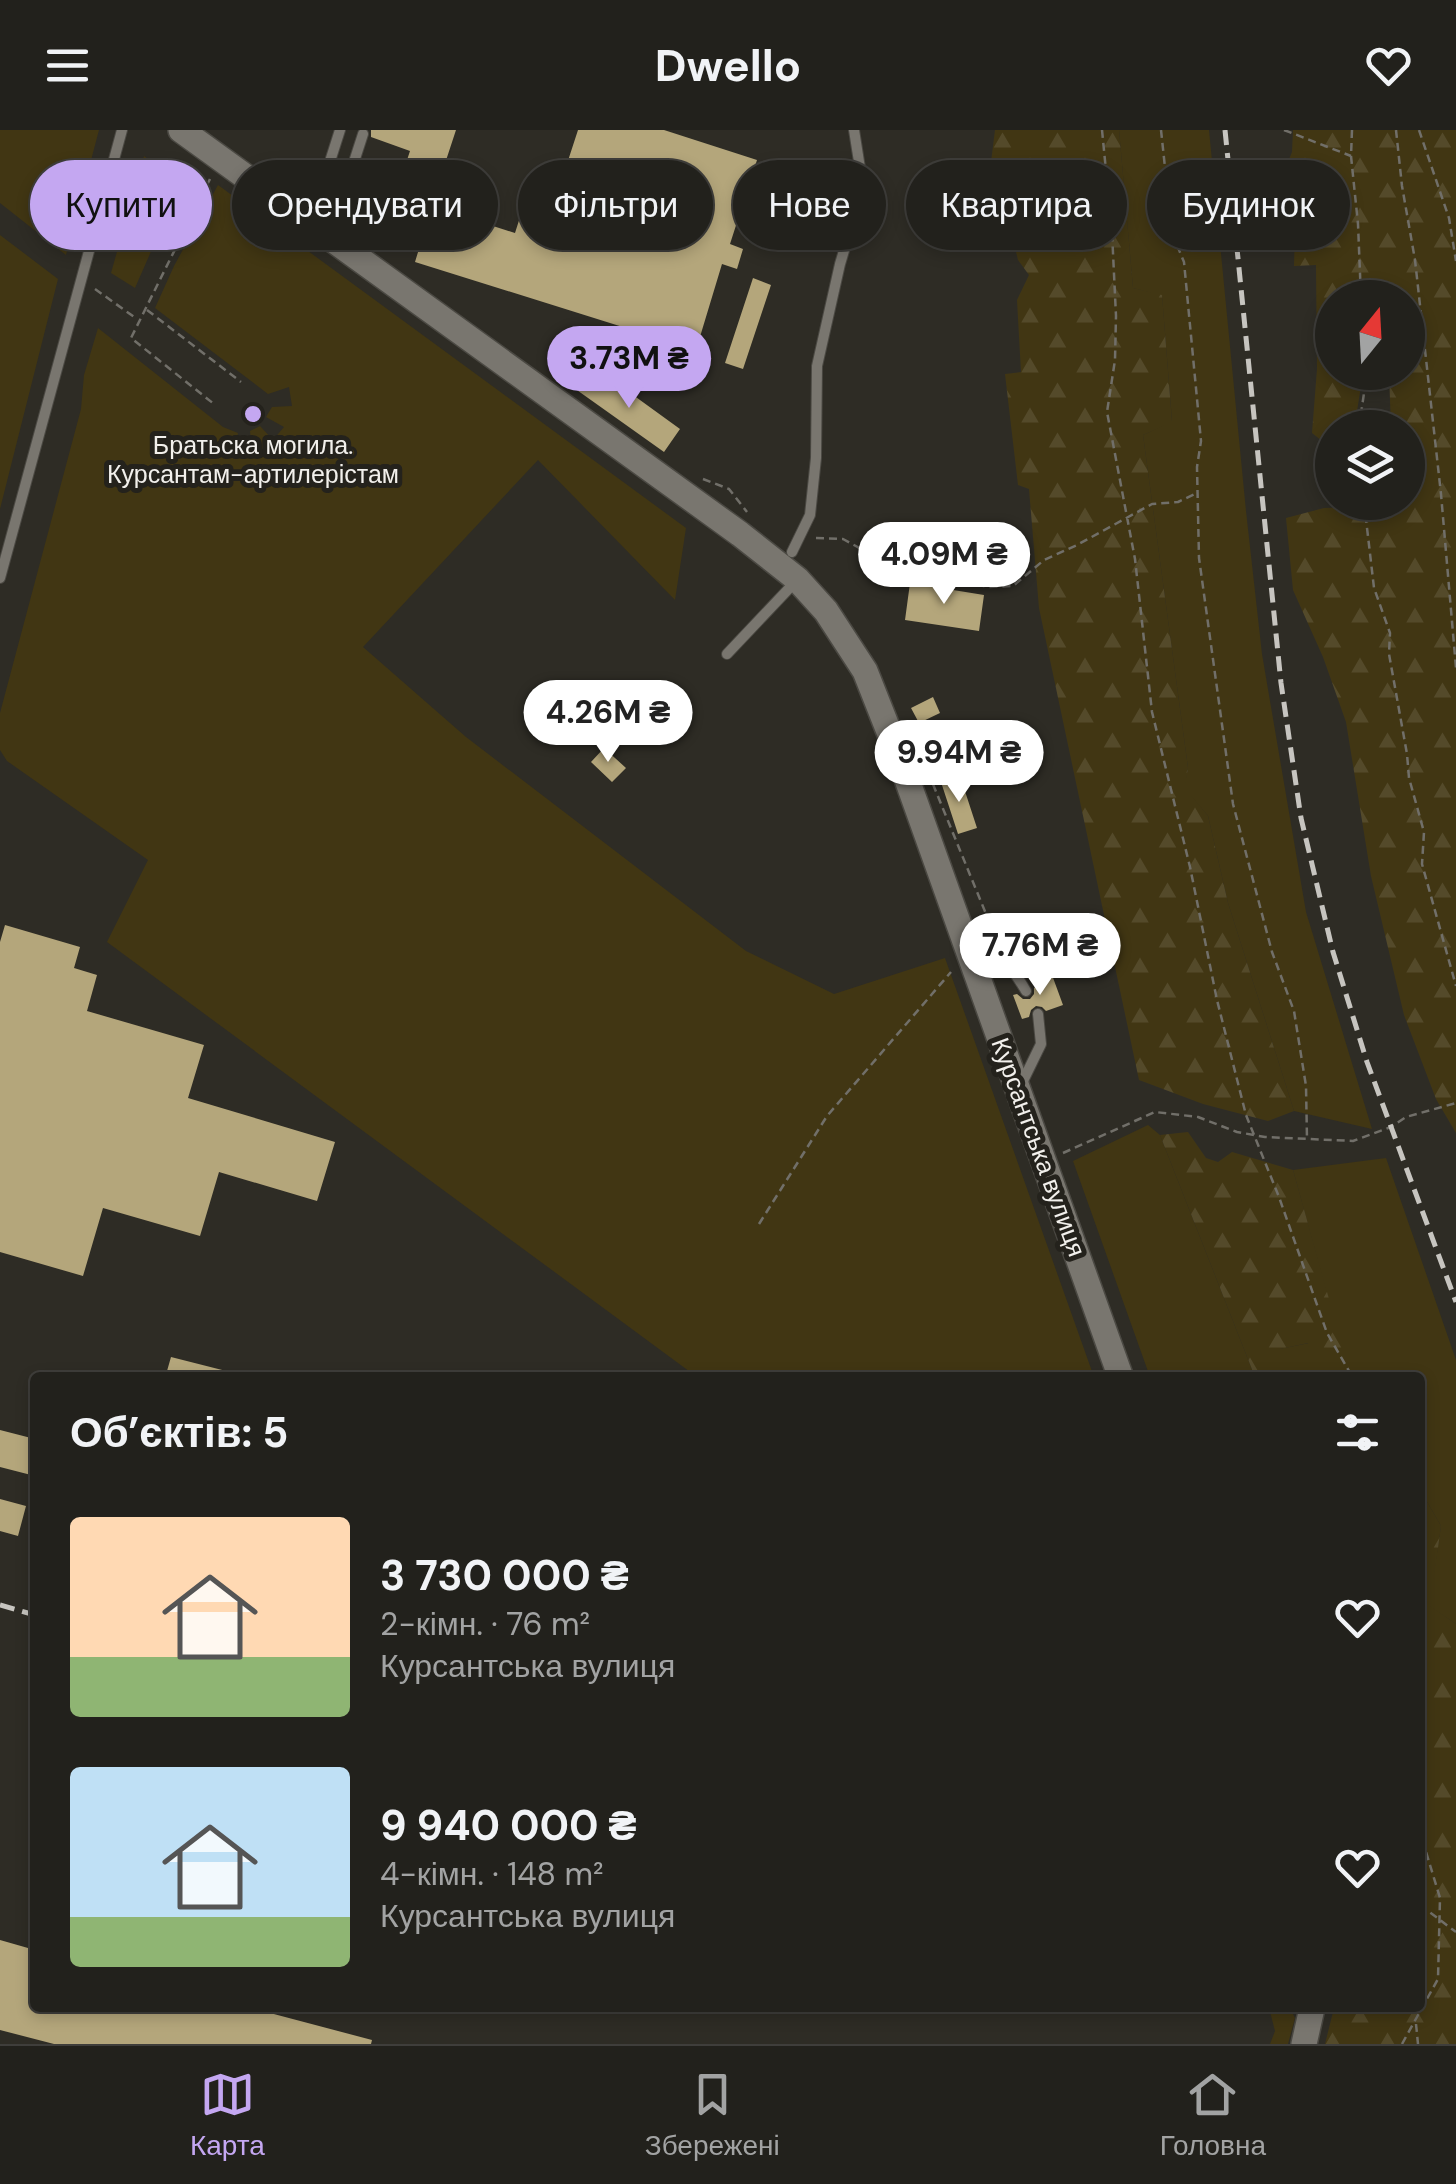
<!DOCTYPE html>
<html lang="uk">
<head>
<meta charset="utf-8">
<style>
  :root { --surface:#22211c; --page:#2e2e29; --text:#f1f3f6; --muted:#a2a3a3; --line:#3f3e3b; --accent:#c4a7f1 }
  body { margin:0; font-family:"DM Sans",sans-serif; background:var(--page); color:var(--text); height:100vh; display:flex; flex-direction:column; font-size:38px; white-space:nowrap }
  * { box-sizing:border-box; margin:0 }
  p { font-size:32px; color:var(--muted) }
  .icon { flex:none; width:55px; height:55px; fill:none; stroke:currentColor; stroke-width:2; stroke-linecap:round; stroke-linejoin:round }
  .map { position:relative; flex:1; overflow:hidden }
  .drawer { position:absolute; left:30px; top:1242px; width:1395px; height:640px; display:flex; flex-direction:column; background:var(--surface); border-radius:10px; box-shadow:0 5px 15px #0003,0 0 0 2px var(--line) }
  .drawer>* { flex:none }
  .hud { position:absolute; left:30px; top:30px; width:1398px; height:90px; display:flex; gap:20px }
  .needle { width:65px; rotate:18deg }
  .buttons { position:absolute; left:1315px; top:150px; display:grid; gap:20px }
  .buttons a { display:grid; place-items:center; width:110px; height:110px; border-radius:50%; background:var(--surface); box-shadow:0 5px 15px #0003,0 0 0 2px var(--line); font-size:50px }
  .price { position:absolute; translate:-50% -85px; padding:0 22px; border-radius:35px; background:#fff; color:#222; font-size:32px; line-height:65px; filter:drop-shadow(0 2px 5px #0008) }
  .price::after { content:''; position:absolute; left:50%; top:60px; width:30px; height:22px; margin-left:-15px; background:inherit; clip-path:polygon(0 0,100% 0,50% 100%) }
  .price.active { background:var(--accent); color:#111 }
  ul { padding:0; list-style:none }
  li { display:flex; align-items:center; gap:30px; height:250px; padding:0 40px }
  li span { display:grid; place-items:center; flex:none; width:280px; height:200px; border-radius:10px; color:#555 }
  li>.icon { margin-inline-start:auto }
  span .icon { width:120px; height:120px; fill:#fffc; stroke-width:1 }
  li b { font-size:42px }
  h2 { display:flex; justify-content:space-between; align-items:center; height:120px; padding:0 40px; font-size:42px }
  .pill { padding:0 35px; border-radius:45px; background:var(--surface); box-shadow:0 5px 15px #0003,0 0 0 2px var(--line); font-size:35px; line-height:90px }
  .pill.active { background:var(--accent); color:#111 }
  header { display:flex; justify-content:space-between; align-items:center; height:130px; padding:0 40px; background:var(--surface); font-size:45px; font-weight:700 }
  .tab-bar { display:flex; justify-content:space-around; align-items:center; height:140px; border-top:2px solid var(--line); background:var(--surface); font-size:28px; color:var(--muted) }
  .tab-bar a { display:grid; justify-items:center; gap:5px }
  .tab-bar .active { color:var(--accent) }
  .map>svg:first-child { display:block }
  .grass { fill:#413613 }
  .forest { fill:url(#forest-firs) }
  .building { fill:#b4a67b }
  .lines { fill:none; stroke-linecap:round; stroke-linejoin:round }
  .service-casing { stroke:#4b4943; stroke-width:12 }
  .tertiary-casing { stroke:#4b4943; stroke-width:28 }
  .path { stroke:#716f69; stroke-width:2.5; stroke-dasharray:8 5; stroke-linecap:butt }
  .service { stroke:#79766f; stroke-width:10 }
  .tertiary { stroke:#79766f; stroke-width:25 }
  .rail { stroke:#c7c5c0; stroke-width:5; stroke-dasharray:15 8; stroke-linecap:butt }
  .poi-dot { fill:#c4a7f1; stroke:#24221c; stroke-width:4 }
  .labels { text-anchor:middle; stroke-width:10; stroke-linejoin:round; paint-order:stroke }
  .poi-label { font-size:25px; fill:#f2f0ec; stroke:#24221c }
  .street-label { font-size:25px; fill:#f2f0ec; stroke:#24221c }
</style>
</head>
<body>
<header><svg class="icon" aria-label="menu" viewBox="0 0 24 24"><path d="M4 6h16M4 12h16M4 18h16"/></svg>Dwello<svg class="icon" aria-label="heart" viewBox="0 0 24 24"><path d="M12 20l-8-8c-3-5 5-10 8-4 3-6 11-1 8 4z"/></svg></header>
<div class="map">
<svg width="1456" height="1914" viewBox="0 0 1456 1914">
  <defs>
    <pattern id="forest-firs" width="22" height="20" patternUnits="userSpaceOnUse" patternTransform="scale(2.5)"><rect width="22" height="20" fill="#413613"/><path d="M5 1l3.5 6h-7zM16 11l3.5 6h-7z" fill="#544a2a"/></pattern>
  </defs>
  <rect width="100%" height="100%" fill="#2e2c25"/>
  <path class="grass" d="M0,0H99L66,125L0,73Z
    M1119,0H1209L1246,381L1262,524L1306,782L1372,999L1294,981L1228,773L1208,686L1184,658L1188,638L1143,305L1172,291L1162,166L1133,158Z
    M144,26L181,53L135,158L111,143Z
    M218,55L686,398L675,470L538,330L363,517L466,607L746,821L834,864L945,828L1094,1247H697L107,812L148,730L7,631L0,620V583L81,279L84,245L98,198L223,297L238,303L235,321H252L250,301L260,296L273,310L284,297L266,287L272,277L292,276L289,257L268,264L155,178L174,136Z
    M0,105L58,149L0,379Z
    M1148,995L1160,1005L1255,1247H1150L1073,1031Z
    M1386,1028L1456,1230V1494L1429,1476L1441,1396L1420,1360V1248L1280,1247L1279,1219L1309,1213L1345,1230L1293,1040Z
    M1269,1878H1290L1295,1888L1288,1914H1270L1275,1901Z"/>
  <path class="forest" d="M995,0H1119L1133,158L1162,165L1172,292L1143,305L1188,638L1185,658L1208,686L1228,773L1294,981L1268,991L1203,974L1139,950L1039,478L1029,359L1018,355L1005,244L1021,242L1017,170L1029,145L1018,130L1012,105L983,96Z
    M1293,0H1456V1003L1436,969L1404,885L1371,746L1346,592L1323,527L1293,460L1286,388L1324,378L1361,377L1363,373L1408,372V298L1391,297L1389,243L1408,242V168H1332V242L1363,243L1355,294L1352,297L1332,298L1331,318L1312,303L1317,239L1316,135L1294,136L1296,68L1281,49L1292,22Z
    M1188,1002L1206,1028L1218,1032L1232,1022L1293,1040L1346,1230L1319,1237L1308,1213L1280,1219V1247H1255L1160,1005Z
    M1420,1360L1441,1396L1430,1476L1456,1494V1914H1325L1334,1878H1420Z"/>
  <path class="building" d="M371,0H456L431,76L515,103L536,37L563,46L578,0H664L757,30L730,114L743,119L737,139L722,134L696,220L415,132L425,99L388,87L410,21L371,7Z
    M753,148L771,155L743,239L725,233Z
    M586,242L606,257L611,249L680,299L664,322L574,258Z
    M910,453L984,465L979,501L905,490Z
    M933,567L940,583L919,593L911,578Z
    M604,618L626,638L612,652L591,632Z
    M960,646L977,698L958,704L941,652Z
    M5,795L80,817L74,838L97,845L87,881L204,915L188,968L335,1012L317,1071L219,1042L200,1106L103,1078L83,1146L0,1122V812Z
    M1052,845L1063,875L1046,881L1042,877L1036,876L1031,880L1029,887L1022,889L1013,865L1017,864L1023,869H1030L1034,864V858L1037,856L1035,851Z
    M171,1227L234,1243L233,1248H165Z
    M0,1300L35,1309V1346L0,1337Z
    M0,1369L26,1376L18,1406L0,1401Z
    M0,1810L35,1820V1878H251L372,1910L371,1914H54L0,1900Z"/>
  <g class="lines">
    <defs>
      <path id="service" d="M311,91L340,0
        M330,106L363,4
        M792,422L810,385L816,328L817,236L840,134L863,57L854,0
        M0,448L122,0
        M727,524L797,450
        M966,804C998,822 1007,829 1026,861
        M1021,955L1041,914L1038,884"/>
      <path id="tertiary" d="M181,0L740,404L797,449L826,481L865,541L899,627L1121,1248
        M1304,1914L1312,1878"/>
    </defs>
    <use href="#service" class="service-casing"/>
    <use href="#tertiary" class="tertiary-casing"/>
    <path class="path" d="M1102,0L1112,102L1116,186L1115,230L1107,282L1135,429L1152,582L1190,737L1217,870L1246,985L1279,1067L1327,1203L1353,1248
      M1161,0L1172,103L1184,132L1201,311L1197,337L1199,428L1233,674L1272,822L1294,881L1306,956L1307,1009
      M1284,0L1351,26
      M1352,0L1351,26L1358,94L1361,168
      M1396,0L1402,56L1415,130L1441,364L1456,538
      M1419,0L1449,88L1456,131
      M210,49L131,208L214,274
      M95,159L137,189
      M147,180L241,252
      M1359,298L1367,242
      M703,349L729,359L747,382
      M1364,372L1374,458L1390,503L1389,524L1407,624L1409,648L1424,702L1422,734L1456,856
      M816,408L843,409L874,426L987,457L1013,456L1044,430L1077,415L1152,374L1178,372L1197,363
      M928,642L993,801
      M1063,1023L1155,982L1198,987L1237,1002L1265,1007L1353,1011L1391,997L1406,987L1456,973
      M759,1094L827,986L951,842
      M1420,1775L1456,1802
      M1416,1894L1418,1914
      M1402,1914L1438,1849L1440,1768L1420,1702"/>
    <use href="#service" class="service"/>
    <use href="#tertiary" class="tertiary"/>
    <path class="rail" d="M1225,0L1281,553L1301,688L1333,822L1367,932L1456,1172
      M0,1475L35,1485"/>
  </g>
  <circle class="poi-dot" cx="253" cy="284" r="10"/>
  <g class="labels">
    <g class="poi-label">
      <text x="253" y="324">Братьска могила.<tspan x="253" dy="29">Курсантам-артилерістам</tspan></text>
    </g>
    <g class="street-label">
      <text transform="translate(1039 1017) rotate(70)" y="9">Курсантська вулиця</text>
    </g>
  </g>
</svg>
<div class="buttons">
<a><svg class="needle" viewBox="-14 -14 28 28"><path d="M0-13l5 13h-10z" fill="#e53935"/><path d="M0 13l5-13h-10z" fill="#a2a3a3"/></svg></a>
<a><svg class="icon" aria-label="layers" viewBox="0 0 24 24"><path d="M12 4l9 5-9 5-9-5zM3 14l9 5 9-5"/></svg></a>
</div>
<b class="price active" style="left:629px;top:281px">3.73M ₴</b>
<b class="price" style="left:944px;top:477px">4.09M ₴</b>
<b class="price" style="left:608px;top:635px">4.26M ₴</b>
<b class="price" style="left:959px;top:675px">9.94M ₴</b>
<b class="price" style="left:1040px;top:868px">7.76M ₴</b>
<div class="hud">
<a class="pill active">Купити</a>
<a class="pill">Орендувати</a>
<a class="pill">Фільтри</a>
<a class="pill">Нове</a>
<a class="pill">Квартира</a>
<a class="pill">Будинок</a>
</div>
<section class="drawer">
<h2>Об’єктів: 5<svg class="icon" aria-label="filters" viewBox="0 0 24 24"><path d="M4 7h16M4 17h16"/><circle cx="9" cy="7" r="2"/><circle cx="15" cy="17" r="2"/></svg></h2>
<ul>
<li><span style="background:linear-gradient(#ffd9b3 70%,#8fb573 0)"><svg class="icon" aria-label="home" viewBox="0 0 24 24"><path d="M3 11l9-7 9 7M6 9v11h12V9"/></svg></span><div><b>3 730 000 ₴</b><p>2-кімн. · 76 m²</p><p>Курсантська вулиця</p></div><svg class="icon" aria-label="heart" viewBox="0 0 24 24"><path d="M12 20l-8-8c-3-5 5-10 8-4 3-6 11-1 8 4z"/></svg></li>
<li><span style="background:linear-gradient(#bfe0f5 75%,#8fb573 0)"><svg class="icon" aria-label="home" viewBox="0 0 24 24"><path d="M3 11l9-7 9 7M6 9v11h12V9"/></svg></span><div><b>9 940 000 ₴</b><p>4-кімн. · 148 m²</p><p>Курсантська вулиця</p></div><svg class="icon" aria-label="heart" viewBox="0 0 24 24"><path d="M12 20l-8-8c-3-5 5-10 8-4 3-6 11-1 8 4z"/></svg></li>
</ul>
</section>
</div>
<nav class="tab-bar">
<a class="active"><svg class="icon" aria-label="map" viewBox="0 0 24 24"><path d="M3 6l6-2 6 2 6-2v14l-6 2-6-2-6 2zM9 4v14M15 6v14"/></svg>Карта</a>
<a><svg class="icon" aria-label="saved" viewBox="0 0 24 24"><path d="M7 4h10v16l-5-4-5 4z"/></svg>Збережені</a>
<a><svg class="icon" aria-label="home" viewBox="0 0 24 24"><path d="M3 11l9-7 9 7M6 9v11h12V9"/></svg>Головна</a>
</nav>
</body>
</html>
